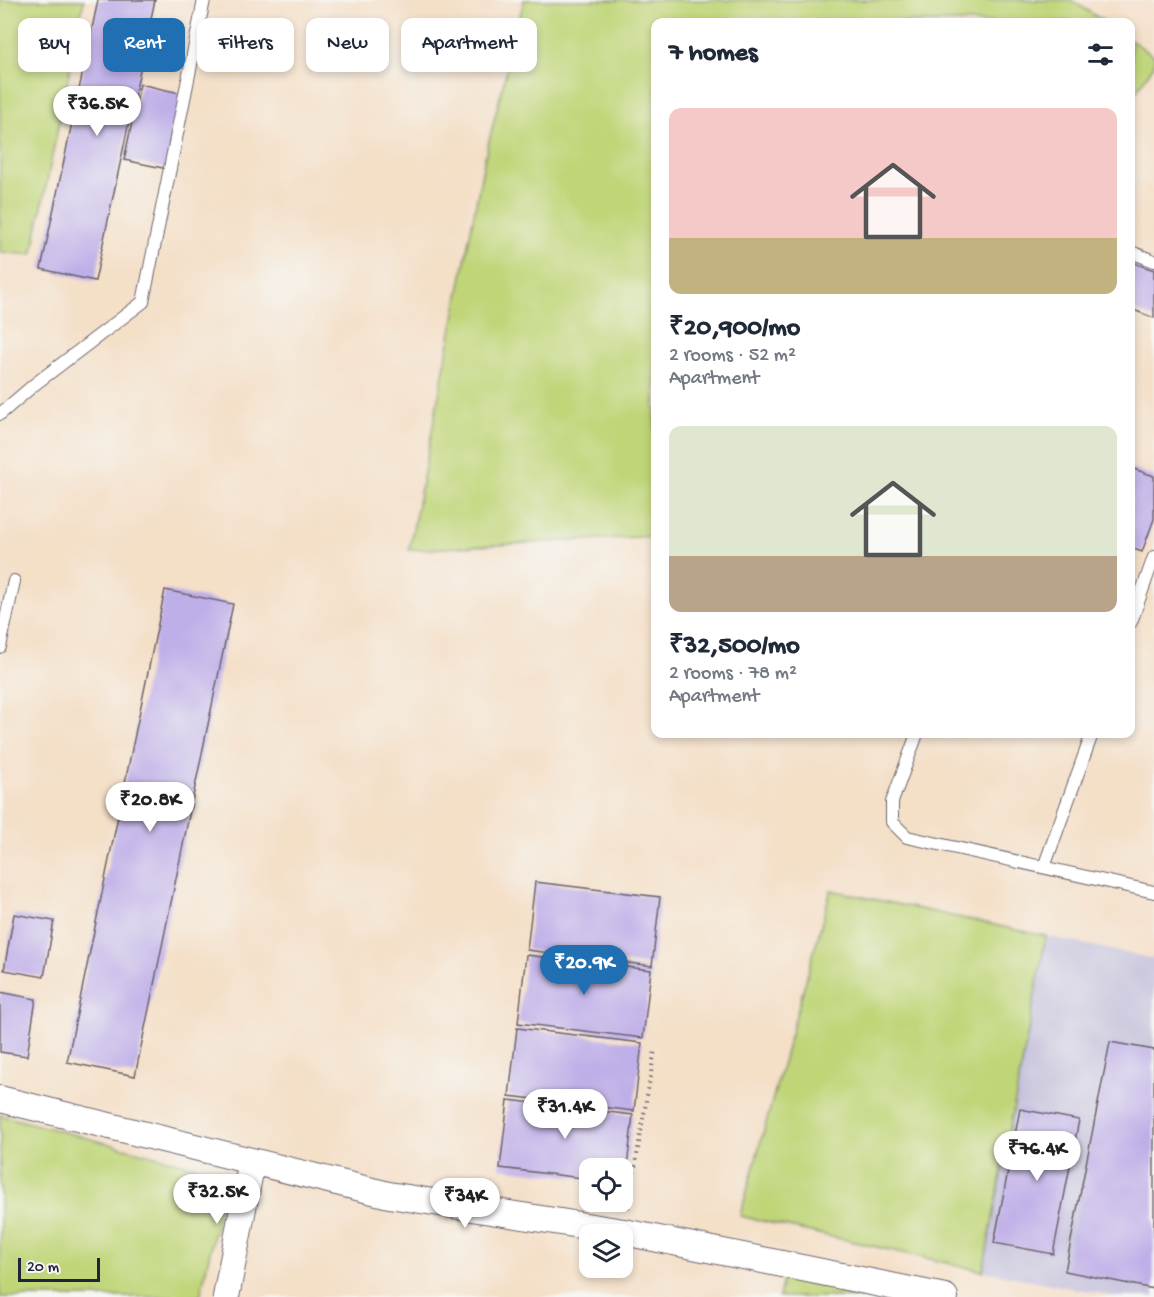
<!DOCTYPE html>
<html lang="en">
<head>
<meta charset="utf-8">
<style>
  :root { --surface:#fff; --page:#f6f6f7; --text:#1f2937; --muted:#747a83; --accent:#1f6fb2 }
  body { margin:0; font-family:"Gochi Hand",sans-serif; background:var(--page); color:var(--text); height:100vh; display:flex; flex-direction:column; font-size:22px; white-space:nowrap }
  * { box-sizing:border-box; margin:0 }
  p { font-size:20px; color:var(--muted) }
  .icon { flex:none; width:33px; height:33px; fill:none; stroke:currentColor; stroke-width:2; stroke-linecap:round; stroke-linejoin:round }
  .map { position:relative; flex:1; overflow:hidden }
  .side { position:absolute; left:651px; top:18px; width:484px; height:720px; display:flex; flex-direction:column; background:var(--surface); border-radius:12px; box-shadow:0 3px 9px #0003 }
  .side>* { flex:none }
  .top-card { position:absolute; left:18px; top:18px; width:543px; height:54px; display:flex; gap:12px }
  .controls { position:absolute; left:579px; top:1158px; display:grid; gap:12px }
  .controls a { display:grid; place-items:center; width:54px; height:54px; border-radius:12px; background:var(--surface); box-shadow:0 3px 9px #0003; font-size:30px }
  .scale { position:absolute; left:18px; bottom:15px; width:82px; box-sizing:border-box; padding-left:6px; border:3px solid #22223b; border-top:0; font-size:16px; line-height:21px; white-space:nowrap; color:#22223b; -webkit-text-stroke:4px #f6f6f2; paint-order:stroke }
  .price { position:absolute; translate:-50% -51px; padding:0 14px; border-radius:21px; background:#fff; color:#222; font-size:20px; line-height:39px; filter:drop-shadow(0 2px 3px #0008) }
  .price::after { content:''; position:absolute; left:50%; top:36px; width:18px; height:14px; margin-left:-9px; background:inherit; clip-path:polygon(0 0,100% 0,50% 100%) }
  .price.selected { background:var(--accent); color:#fff }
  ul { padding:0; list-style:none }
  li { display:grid; align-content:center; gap:12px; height:318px; padding:0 18px }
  li span { display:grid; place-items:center; height:186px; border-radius:12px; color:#555 }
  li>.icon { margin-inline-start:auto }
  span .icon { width:108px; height:108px; fill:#fffc; stroke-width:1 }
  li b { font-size:26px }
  h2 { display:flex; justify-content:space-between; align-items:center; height:72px; padding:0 18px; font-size:26px }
  .tag { padding:0 21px; border-radius:12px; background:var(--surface); box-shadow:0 3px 9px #0003; font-size:21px; line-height:54px }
  .tag.selected { background:var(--accent); color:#fff }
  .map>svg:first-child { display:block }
  .industrial { fill:#c4c0db }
  .green { fill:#c0d578; stroke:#717c5a; stroke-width:1.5 }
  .building { fill:#bfafe8 }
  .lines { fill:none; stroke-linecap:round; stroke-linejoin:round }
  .service-casing { stroke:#6c646c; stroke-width:14 }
  .minor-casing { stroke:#6c646c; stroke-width:28 }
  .path { stroke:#6c646c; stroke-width:4; stroke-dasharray:1.5 4.5; stroke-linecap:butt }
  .service { stroke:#fff; stroke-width:12 }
  .minor { stroke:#fff; stroke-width:26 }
</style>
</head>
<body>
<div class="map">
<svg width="1154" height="1297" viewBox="0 0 1154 1297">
  <rect width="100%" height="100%" fill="#f6f6f2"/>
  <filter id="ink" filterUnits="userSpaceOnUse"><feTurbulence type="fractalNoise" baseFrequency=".0167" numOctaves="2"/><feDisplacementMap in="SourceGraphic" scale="12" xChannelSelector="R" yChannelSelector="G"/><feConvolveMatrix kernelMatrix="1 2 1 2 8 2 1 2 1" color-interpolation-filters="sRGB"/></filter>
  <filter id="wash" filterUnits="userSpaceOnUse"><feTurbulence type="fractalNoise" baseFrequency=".008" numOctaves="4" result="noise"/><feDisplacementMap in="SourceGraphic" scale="24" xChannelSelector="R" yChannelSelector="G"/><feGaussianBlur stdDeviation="1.35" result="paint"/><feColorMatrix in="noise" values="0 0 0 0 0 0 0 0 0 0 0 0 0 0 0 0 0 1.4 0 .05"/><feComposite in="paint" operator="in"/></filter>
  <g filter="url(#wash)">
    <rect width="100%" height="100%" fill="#f4dfc7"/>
    <path class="industrial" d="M1046,936L1154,959V1297H1118L983,1271Z"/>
    <path class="green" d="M0,0H84L32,255L0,252Z
      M524,0H1071L1105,22H656L655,536L409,550L485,157Z
      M1131,40L1154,56V65L1131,99Z
      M831,890L1046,936L983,1271L740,1216Z
      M0,1115L227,1175L200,1297H0Z
      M783,1278L883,1297H779Z"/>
    <g id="blocks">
      <path class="building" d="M98,0H155L95,281L41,269Z
        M140,84L184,94L168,169L124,160Z
        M1131,262L1154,270V318L1131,309Z
        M1131,468L1154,476V519L1142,552L1131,548Z
        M165,590L233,604L135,1076L67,1062Z
        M535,882L660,897L652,966L527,950Z
        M14,914L54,921L44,977L4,970Z
        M526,955L651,970L643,1038L518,1023Z
        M0,992L36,999L27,1056L0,1052Z
        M517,1028L642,1043L634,1111L509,1096Z
        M1110,1042L1154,1050V1289L1065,1271Z
        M508,1100L633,1115L625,1184L622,1183V1168H590V1179L500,1168Z
        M1020,1109L1079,1120L1053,1254L994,1243Z"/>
    </g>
  </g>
  <g filter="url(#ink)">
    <use href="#blocks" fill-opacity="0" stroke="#6c646c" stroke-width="1.5"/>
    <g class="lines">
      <defs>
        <path id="service" d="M1131,252L1154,261
          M0,414L35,384L143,302L204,0
          M1131,622L1154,557
          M0,647L14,581
          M917,734L892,802V822L907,837L1154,892
          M1044,867L1092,734"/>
        <path id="minor" d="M0,1099L389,1195L624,1232L945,1297
          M226,1297L252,1161"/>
      </defs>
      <use href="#service" class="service-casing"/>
      <use href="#minor" class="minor-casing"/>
      <path class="path" d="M628,1208L655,1049"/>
      <use href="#service" class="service"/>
      <use href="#minor" class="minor"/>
    </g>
  </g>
</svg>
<div class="controls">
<a><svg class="icon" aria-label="locate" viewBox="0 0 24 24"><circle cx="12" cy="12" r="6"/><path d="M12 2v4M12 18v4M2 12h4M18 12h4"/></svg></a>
<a><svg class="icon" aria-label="layers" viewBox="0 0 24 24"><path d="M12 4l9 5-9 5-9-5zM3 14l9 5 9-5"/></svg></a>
</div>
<div class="scale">20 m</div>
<b class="price" style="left:97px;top:137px">₹36.5K</b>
<b class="price" style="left:150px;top:833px">₹20.8K</b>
<b class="price selected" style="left:584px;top:996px">₹20.9K</b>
<b class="price" style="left:565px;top:1140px">₹31.4K</b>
<b class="price" style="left:1037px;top:1182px">₹76.4K</b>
<b class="price" style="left:217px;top:1225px">₹32.5K</b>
<b class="price" style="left:465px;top:1229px">₹34K</b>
<div class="top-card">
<a class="tag">Buy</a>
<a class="tag selected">Rent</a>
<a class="tag">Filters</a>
<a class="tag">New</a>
<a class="tag">Apartment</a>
</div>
<section class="side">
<h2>7 homes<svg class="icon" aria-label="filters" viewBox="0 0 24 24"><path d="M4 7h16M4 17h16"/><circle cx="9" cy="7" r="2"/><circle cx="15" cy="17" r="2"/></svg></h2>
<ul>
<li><span style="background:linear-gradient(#f6c9c9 70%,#c2b280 0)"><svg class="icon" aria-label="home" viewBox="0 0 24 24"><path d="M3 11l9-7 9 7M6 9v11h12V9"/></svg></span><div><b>₹20,900/mo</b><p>2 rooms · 52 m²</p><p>Apartment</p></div></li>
<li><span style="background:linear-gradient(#dfe7d0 70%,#b9a48a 0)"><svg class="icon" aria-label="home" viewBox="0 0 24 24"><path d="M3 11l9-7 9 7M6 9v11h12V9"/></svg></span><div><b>₹32,500/mo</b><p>2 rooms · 78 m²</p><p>Apartment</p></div></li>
</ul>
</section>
</div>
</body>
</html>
